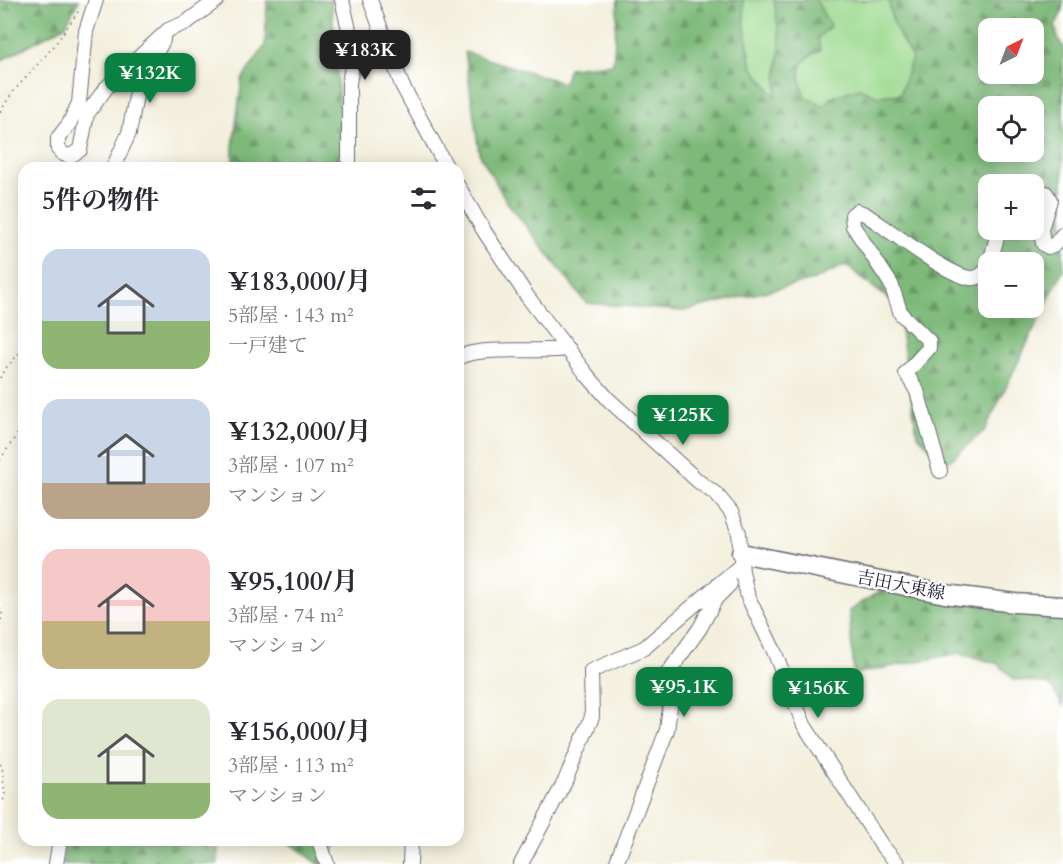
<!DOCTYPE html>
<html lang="ja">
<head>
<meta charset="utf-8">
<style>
  :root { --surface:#fff; --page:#f7f7f7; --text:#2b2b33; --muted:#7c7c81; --accent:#0b8043 }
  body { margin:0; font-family:Cardo,"Noto Serif JP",serif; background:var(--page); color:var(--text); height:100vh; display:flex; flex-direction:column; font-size:22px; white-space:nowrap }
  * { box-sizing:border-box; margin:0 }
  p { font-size:20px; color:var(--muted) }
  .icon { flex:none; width:33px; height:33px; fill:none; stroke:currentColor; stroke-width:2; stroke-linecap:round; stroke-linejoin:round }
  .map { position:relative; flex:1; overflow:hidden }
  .sheet { position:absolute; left:18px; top:162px; width:446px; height:684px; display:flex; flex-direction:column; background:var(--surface); border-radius:18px; box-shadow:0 3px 15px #0003 }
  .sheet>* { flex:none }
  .needle { width:39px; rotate:42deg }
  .fabs { position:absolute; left:978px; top:18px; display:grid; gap:12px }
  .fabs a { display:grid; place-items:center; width:66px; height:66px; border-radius:12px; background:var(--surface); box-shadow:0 3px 15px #0003; font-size:30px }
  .price { position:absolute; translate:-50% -51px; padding:0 14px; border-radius:12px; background:var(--accent); color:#fff; font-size:20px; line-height:39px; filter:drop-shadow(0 2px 3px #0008) }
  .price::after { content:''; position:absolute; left:50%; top:36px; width:18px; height:14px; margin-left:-9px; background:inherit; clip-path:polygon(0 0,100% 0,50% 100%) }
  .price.active { background:#222; color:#fff }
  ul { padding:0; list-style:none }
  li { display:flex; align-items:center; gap:18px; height:150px; padding:0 24px }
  li span { display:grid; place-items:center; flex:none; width:168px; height:120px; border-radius:18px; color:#555 }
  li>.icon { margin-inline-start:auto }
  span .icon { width:72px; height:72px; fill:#fffc; stroke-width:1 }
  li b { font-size:26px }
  h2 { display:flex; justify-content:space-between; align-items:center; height:72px; padding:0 24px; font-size:26px }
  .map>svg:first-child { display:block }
  .grass { fill:#9cd98e; stroke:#5f7e64; stroke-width:1.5 }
  .forest { fill:url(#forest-firs); stroke:#506e5a; stroke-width:1.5; fill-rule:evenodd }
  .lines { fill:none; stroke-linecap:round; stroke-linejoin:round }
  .minor-casing { stroke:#6b6a73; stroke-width:16 }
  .major-casing { stroke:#6b6a73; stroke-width:21 }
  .path { stroke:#6b6a73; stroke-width:1.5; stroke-dasharray:1.5 4.5; stroke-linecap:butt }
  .minor { stroke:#fff; stroke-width:14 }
  .major { stroke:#fff; stroke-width:18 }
  .labels { text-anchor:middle; stroke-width:4.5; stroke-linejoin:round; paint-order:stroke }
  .street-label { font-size:18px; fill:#22223b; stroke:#fff }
</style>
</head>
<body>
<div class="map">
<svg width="1063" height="864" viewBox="0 0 1063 864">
  <defs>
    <pattern id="forest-firs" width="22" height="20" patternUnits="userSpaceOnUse" patternTransform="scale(1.5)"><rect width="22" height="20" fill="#7db979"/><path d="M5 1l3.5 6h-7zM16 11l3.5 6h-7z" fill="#669664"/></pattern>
  </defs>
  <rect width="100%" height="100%" fill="#fff"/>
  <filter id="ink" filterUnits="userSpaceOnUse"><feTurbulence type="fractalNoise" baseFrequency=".0167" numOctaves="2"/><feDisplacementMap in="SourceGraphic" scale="12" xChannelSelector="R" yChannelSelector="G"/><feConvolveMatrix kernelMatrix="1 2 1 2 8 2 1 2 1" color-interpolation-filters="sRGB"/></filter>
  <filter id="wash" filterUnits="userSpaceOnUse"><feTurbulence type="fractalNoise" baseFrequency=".008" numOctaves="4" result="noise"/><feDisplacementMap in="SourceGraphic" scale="24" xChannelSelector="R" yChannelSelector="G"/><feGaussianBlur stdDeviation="1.35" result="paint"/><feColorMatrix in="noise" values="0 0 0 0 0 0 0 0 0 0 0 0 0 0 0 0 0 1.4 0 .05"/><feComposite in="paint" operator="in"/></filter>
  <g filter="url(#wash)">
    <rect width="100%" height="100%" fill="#f3efdc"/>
    <path class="grass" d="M730,0H911L934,77L851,119L748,104Z"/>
    <path class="forest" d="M0,0H79L65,26L0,61Z
      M267,0H331C337,56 339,112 343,168H233V146L242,79L265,46Z
      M618,0H743L745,28L752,67L776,97L780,41L774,0H816L830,26L818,38L820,50C796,62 797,73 805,97L824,106L832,97L859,88L878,96L900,94L912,58C902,41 889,20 889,0H1063V10L1055,26L1058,39L1063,46V270L985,430L945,465L917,434L897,306L845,265L814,280L683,311L586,303L507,202L479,153L465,52L564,83L569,68L613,64ZM988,28H1034V74H988ZM988,106H1034V152H988ZM988,184H1034V230H988ZM988,262H1034V308H988Z
      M892,583L995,609L1063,615V706L1050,685L1014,679L998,664L960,653L854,674L849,611Z
      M65,840H218V864H63Z
      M286,840H337L329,864H319Z"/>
  </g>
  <g filter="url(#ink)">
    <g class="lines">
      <defs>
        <path id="minor" d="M96,0L86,31L79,103L69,124L58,138V149L63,154L70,156L80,150L87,114L106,88L168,30L187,22L217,0
          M342,0L352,42L353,61L349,83V168
          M370,0L402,85L447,168
          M113,168L129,133L137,91L163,40
          M458,186L484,231L527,296L587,375L609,400L698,481L717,495L731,512L739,533L742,572L748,597L774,651L804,725L882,846L898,864
          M1034,191L1046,193L1050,200L1041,229L1043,244L1048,247L1055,244L1063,234
          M990,262L999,230
          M458,358C477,345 541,353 568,349
          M940,471L917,391L906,373L929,348V341L901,314L891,284L853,226L852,215L857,211L865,214C888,229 945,274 970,278C978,279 984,274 988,267
          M319,840L327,864
          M56,864L60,840
          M410,864L411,840
          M521,864L565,781L592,717L591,671L644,648L741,565
          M616,864L667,730L671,700L665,687L668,673L700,628L716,598L730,584"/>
        <path id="major" d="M741,553L945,594L1015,603L1063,606"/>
      </defs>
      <use href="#minor" class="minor-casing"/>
      <use href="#major" class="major-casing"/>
      <path class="path" d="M0,112L12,93L54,46L80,9
        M0,378L5,369L24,348
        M0,460L24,424
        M0,607L2,614L0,628
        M0,764L2,766L5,797L0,805"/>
      <use href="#minor" class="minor"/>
      <use href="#major" class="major"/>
    </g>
  </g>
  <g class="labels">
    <g class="street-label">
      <text transform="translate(901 585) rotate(11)" y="6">吉田大東線</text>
    </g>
  </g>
</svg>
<div class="fabs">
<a><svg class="needle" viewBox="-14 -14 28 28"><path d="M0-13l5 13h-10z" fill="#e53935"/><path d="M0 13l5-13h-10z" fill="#7c7c81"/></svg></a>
<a><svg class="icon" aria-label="locate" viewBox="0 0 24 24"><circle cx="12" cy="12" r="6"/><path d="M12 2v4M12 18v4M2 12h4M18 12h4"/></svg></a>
<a>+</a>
<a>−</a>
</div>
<b class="price active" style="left:365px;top:81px">¥183K</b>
<b class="price" style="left:150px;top:104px">¥132K</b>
<b class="price" style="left:683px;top:446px">¥125K</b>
<b class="price" style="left:684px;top:718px">¥95.1K</b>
<b class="price" style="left:818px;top:719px">¥156K</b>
<section class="sheet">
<h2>5件の物件<svg class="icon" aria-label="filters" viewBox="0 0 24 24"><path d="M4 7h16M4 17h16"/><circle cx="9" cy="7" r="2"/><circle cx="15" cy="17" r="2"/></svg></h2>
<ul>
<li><span style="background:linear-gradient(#c9d6e8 60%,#8fb573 0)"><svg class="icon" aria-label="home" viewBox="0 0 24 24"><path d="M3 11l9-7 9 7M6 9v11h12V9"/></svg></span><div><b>¥183,000/月</b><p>5部屋 · 143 m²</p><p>一戸建て</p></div></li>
<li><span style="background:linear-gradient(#c9d6e8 70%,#b9a48a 0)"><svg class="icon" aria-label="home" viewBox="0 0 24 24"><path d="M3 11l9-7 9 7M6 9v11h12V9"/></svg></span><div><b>¥132,000/月</b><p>3部屋 · 107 m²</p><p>マンション</p></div></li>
<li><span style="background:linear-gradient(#f6c9c9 60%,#c2b280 0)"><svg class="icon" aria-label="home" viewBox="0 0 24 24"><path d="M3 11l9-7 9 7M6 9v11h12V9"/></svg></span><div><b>¥95,100/月</b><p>3部屋 · 74 m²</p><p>マンション</p></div></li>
<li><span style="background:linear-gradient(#dfe7d0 70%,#8fb573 0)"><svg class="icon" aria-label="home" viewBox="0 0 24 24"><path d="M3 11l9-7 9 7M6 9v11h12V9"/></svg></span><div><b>¥156,000/月</b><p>3部屋 · 113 m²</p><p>マンション</p></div></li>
</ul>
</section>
</div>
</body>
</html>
